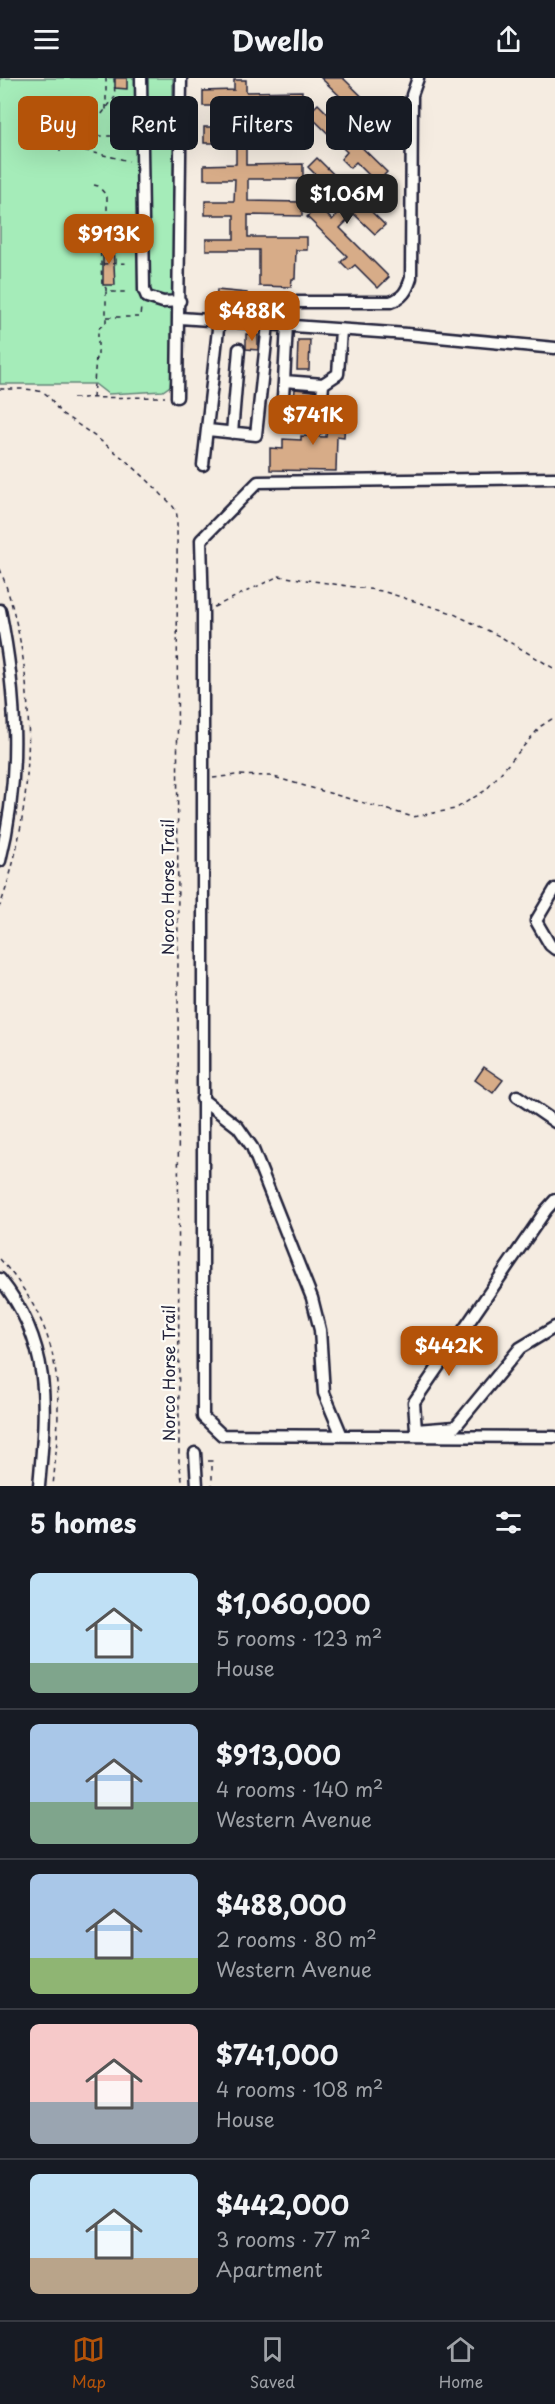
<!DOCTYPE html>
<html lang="en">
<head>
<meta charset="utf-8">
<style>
  :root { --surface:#171b24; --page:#242831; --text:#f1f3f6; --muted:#9ea1a6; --line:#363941; --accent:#b45309 }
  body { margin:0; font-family:"Playpen Sans",sans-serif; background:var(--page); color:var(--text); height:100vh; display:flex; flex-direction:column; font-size:22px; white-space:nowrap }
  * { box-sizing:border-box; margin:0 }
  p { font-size:20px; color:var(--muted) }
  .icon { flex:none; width:33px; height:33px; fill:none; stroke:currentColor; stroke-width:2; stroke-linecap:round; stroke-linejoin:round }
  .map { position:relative; height:1408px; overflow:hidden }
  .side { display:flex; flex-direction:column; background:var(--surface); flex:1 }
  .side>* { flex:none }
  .top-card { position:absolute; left:18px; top:18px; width:519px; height:54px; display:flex; gap:12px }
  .price { position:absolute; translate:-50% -51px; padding:0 14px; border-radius:12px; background:var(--accent); color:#fff; font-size:20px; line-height:39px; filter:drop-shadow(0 2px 3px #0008) }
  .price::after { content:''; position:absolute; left:50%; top:36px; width:18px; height:14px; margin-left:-9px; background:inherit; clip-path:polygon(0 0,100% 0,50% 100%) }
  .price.on { background:#222; color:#fff }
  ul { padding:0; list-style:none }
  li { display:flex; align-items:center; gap:18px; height:150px; padding:0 30px }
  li+li { border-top:2px solid var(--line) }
  li span { display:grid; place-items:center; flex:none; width:168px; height:120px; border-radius:9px; color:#555 }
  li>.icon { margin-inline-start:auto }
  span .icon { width:72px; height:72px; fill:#fffc; stroke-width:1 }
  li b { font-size:26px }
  h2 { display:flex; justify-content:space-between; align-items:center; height:72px; padding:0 30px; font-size:26px }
  .tag { padding:0 21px; border-radius:9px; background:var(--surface); box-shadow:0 6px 24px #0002; font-size:21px; line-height:54px }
  .tag.on { background:var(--accent); color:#fff }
  header { display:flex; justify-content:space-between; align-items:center; height:78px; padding:0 30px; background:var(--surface); font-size:27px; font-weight:700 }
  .dock { display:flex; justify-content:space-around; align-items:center; height:84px; border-top:2px solid var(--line); background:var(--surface); font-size:16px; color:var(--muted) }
  .dock a { display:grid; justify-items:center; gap:3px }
  .dock .on { color:var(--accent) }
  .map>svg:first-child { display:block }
  .green { fill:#a5ecb9; stroke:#64877a; stroke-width:1.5 }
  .building { fill:#d7ac88; stroke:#22223b; stroke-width:1.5 }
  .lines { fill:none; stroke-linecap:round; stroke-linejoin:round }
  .minor-casing { stroke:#22223b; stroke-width:15 }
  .path { stroke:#22223b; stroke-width:1.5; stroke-dasharray:4.5 4.5; stroke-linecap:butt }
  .minor { stroke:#fdfcf7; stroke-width:10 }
  .labels { text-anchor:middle; stroke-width:4.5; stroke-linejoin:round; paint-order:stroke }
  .street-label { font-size:16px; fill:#22223b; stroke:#fdfcf7 }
</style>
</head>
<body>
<header><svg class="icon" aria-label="menu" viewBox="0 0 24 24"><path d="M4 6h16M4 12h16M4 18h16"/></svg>Dwello<svg class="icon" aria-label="share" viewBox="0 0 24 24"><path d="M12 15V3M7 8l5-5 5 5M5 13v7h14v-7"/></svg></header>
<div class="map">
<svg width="555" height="1408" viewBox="0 0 555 1408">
  <rect width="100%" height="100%" fill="#f5ece1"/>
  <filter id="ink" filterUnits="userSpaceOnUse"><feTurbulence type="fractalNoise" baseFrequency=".0167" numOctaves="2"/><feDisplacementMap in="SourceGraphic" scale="12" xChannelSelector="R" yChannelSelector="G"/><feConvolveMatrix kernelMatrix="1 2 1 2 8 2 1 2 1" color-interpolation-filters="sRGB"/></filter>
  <g filter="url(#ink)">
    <path class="green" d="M0,0H173L174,278L170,308L163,313L108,316L95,306H0Z"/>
    <path class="building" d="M115,0H127V11L115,10Z
      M321,0H343L386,42L377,52L357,33L341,49L387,94L377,105L356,84L350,90L341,81L347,74L308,36L318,26L330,38L345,23Z
      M234,2H246V14L302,13V27L247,28V49H304V65H246V87L303,86V101H248V123L302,124V138L248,137V159H307V172H296L295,201H292L291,209L259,208V172H206V161H234V137H205V123H234L235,101H204V87L236,86V65H204V49H236V28H203V13L234,12Z
      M317,80L385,147L375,156L354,136L340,150L389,199L378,210L355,187L349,192L341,184L347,178L307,139L318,128L332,142L346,127L308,89Z
      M103,166H113L115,207H103Z
      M217,212L247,215L246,222L223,221L218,235H215Z
      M246,256L258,257V272L246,271Z
      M298,262H310L309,292H297Z
      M295,311L314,313V331H301V321H294Z
      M329,322L346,323L344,359L337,358L336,393L270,392V370L283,371V361L301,362V358L326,359Z
      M484,989L503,1002L493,1015L475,1002Z"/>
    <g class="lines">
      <defs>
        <path id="minor" d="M141,0L144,212L147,219L163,224L180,223
          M142,35H180
          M258,224H390C403,220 407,213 411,200L412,17L418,0
          M180,240L407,256L555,270
          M284,303L287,247
          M323,306L284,303L281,347L320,349L323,306L338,296L341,252
          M177,319L181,0
          M208,352L256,357L268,246
          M232,355L239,271
          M203,387L219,242
          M555,400L258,404L201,462L203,535V1339L222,1357L555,1359
          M0,532C17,617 21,699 0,783
          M555,811L536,843L550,867L555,871
          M517,1018L555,1044
          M202,1021L238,1049L252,1069L312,1220L320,1252L324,1315L342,1358
          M555,1122L546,1132L414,1324L416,1352L455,1349L520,1270L555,1249
          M0,1201C53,1267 46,1329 39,1408
          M195,1375L197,1408"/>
      </defs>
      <use href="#minor" class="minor-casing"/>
      <path class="path" d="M106,0V32
        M114,0L115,19L101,37H95V58H129
        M94,58H78V71L129,83
        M60,74V71H77
        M94,107L98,108L107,118V162H116V173
        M108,140L129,139
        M116,185V173H129
        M103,186L129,185
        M106,213V210L102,207L100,162H107
        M107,239H140L141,229
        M0,311C13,311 29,310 42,314C53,318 55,332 64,337C100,361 132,385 161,416C168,423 176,429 177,438L179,1384L183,1408
        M73,320L165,319
        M93,320L96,278H98V251L106,244V214H129
        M0,491C39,592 37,726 0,828
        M214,529L279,498L382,513L452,535L501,559L555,591
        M213,700L236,697L270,698L413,739L455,731L486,712L541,648L555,639
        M0,1181C66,1256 62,1314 53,1408
        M208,1383H212V1408"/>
      <use href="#minor" class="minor"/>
    </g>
  </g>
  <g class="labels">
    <g class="street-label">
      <text transform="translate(168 809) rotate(-90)" y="6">Norco Horse Trail</text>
      <text transform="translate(169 1295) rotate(-90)" y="6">Norco Horse Trail</text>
    </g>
  </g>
</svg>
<b class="price on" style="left:347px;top:147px">$1.06M</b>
<b class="price" style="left:109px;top:187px">$913K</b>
<b class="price" style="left:252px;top:264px">$488K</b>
<b class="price" style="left:313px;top:368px">$741K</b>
<b class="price" style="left:449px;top:1299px">$442K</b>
<div class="top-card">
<a class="tag on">Buy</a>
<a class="tag">Rent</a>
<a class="tag">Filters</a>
<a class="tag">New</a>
</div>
</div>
<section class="side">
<h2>5 homes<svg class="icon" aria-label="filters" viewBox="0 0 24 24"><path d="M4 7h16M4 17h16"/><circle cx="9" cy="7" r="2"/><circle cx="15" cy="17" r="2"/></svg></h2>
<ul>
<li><span style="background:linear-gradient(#bfe0f5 75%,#7fa58c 0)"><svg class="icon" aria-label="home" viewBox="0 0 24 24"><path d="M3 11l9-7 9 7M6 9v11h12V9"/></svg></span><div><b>$1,060,000</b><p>5 rooms · 123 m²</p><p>House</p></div></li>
<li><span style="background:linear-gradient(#a9c7e8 65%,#7fa58c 0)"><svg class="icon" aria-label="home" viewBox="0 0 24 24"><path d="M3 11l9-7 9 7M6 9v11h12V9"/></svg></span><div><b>$913,000</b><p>4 rooms · 140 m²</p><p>Western Avenue</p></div></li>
<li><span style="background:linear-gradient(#a9c7e8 70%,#8fb573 0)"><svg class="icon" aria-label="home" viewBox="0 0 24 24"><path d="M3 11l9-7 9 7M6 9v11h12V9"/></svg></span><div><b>$488,000</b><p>2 rooms · 80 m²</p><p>Western Avenue</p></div></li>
<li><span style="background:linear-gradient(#f6c9c9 65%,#9aa5b1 0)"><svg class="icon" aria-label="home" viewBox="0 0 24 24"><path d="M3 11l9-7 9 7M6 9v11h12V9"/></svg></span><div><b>$741,000</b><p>4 rooms · 108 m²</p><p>House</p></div></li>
<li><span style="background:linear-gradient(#bfe0f5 70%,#b9a48a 0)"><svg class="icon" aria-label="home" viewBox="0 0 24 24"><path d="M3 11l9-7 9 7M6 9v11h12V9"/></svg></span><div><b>$442,000</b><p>3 rooms · 77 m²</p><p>Apartment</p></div></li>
</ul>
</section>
<nav class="dock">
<a class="on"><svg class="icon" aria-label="map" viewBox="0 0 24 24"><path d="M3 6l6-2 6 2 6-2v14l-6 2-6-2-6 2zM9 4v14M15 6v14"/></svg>Map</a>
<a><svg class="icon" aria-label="saved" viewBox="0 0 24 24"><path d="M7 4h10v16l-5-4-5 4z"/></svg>Saved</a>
<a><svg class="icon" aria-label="home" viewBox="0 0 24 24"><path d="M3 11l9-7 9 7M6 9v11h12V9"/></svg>Home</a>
</nav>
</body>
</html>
